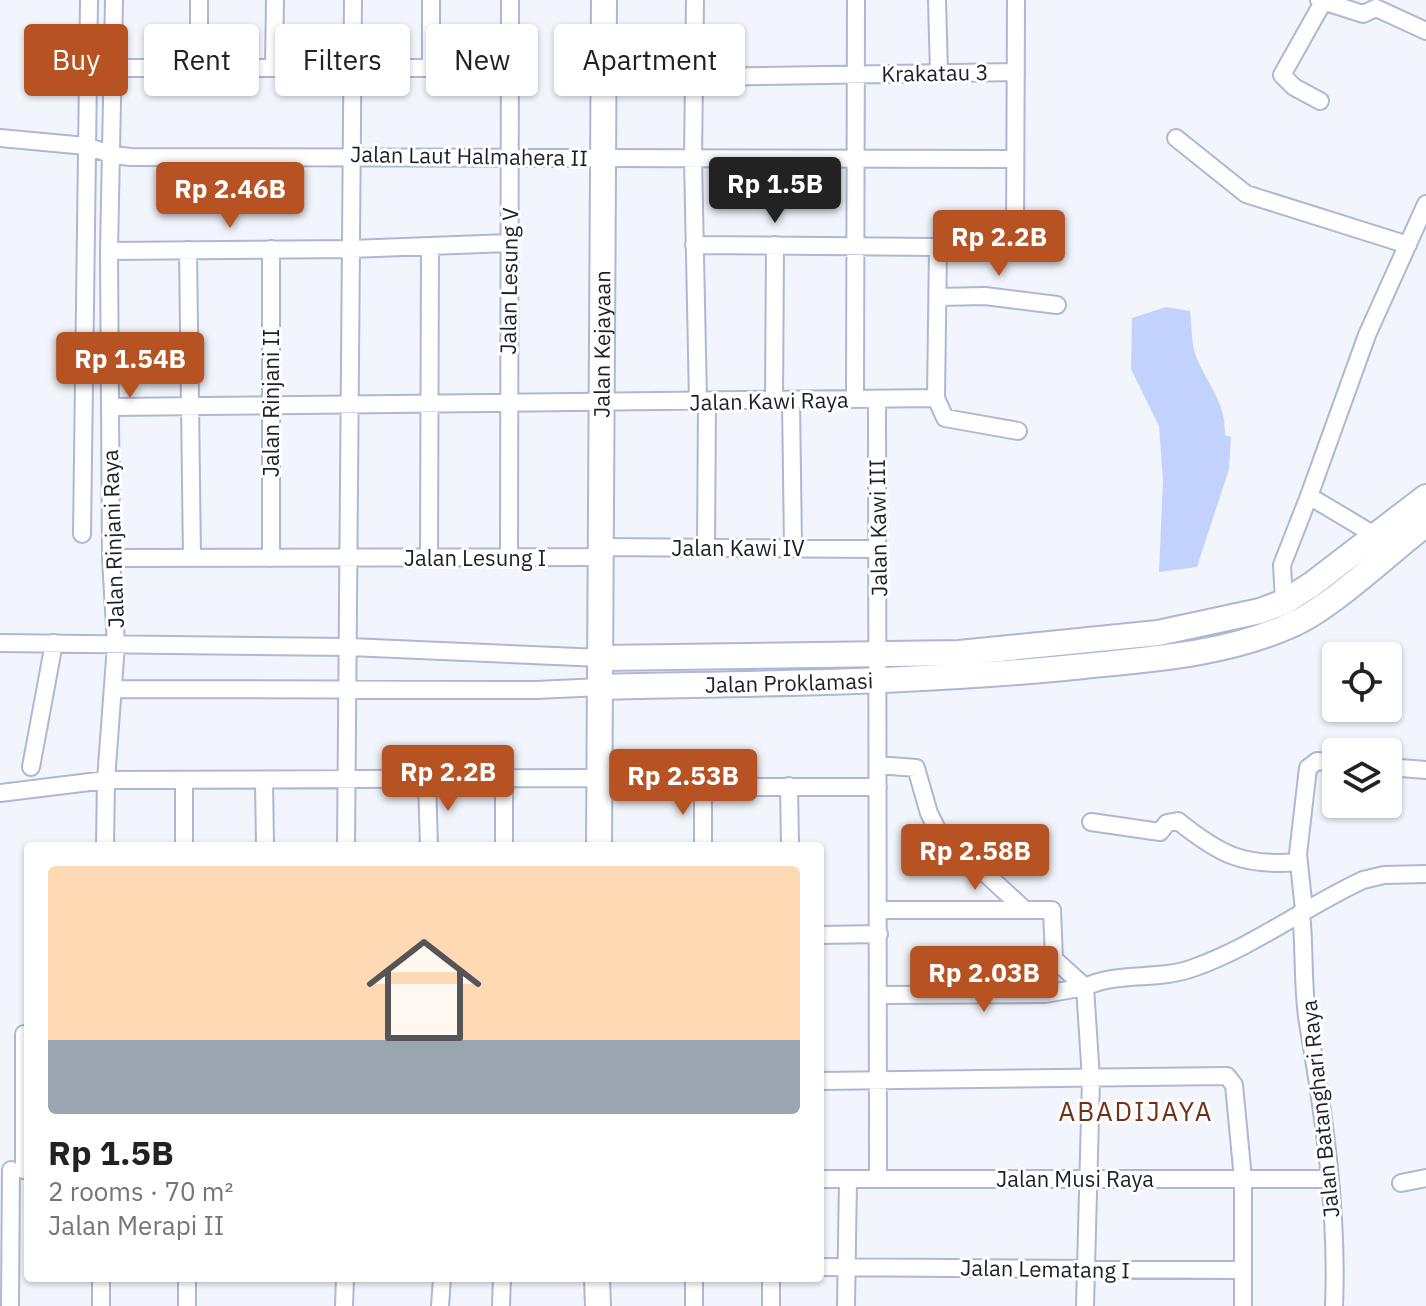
<!DOCTYPE html>
<html lang="en">
<head>
<meta charset="utf-8">
<style>
  :root { --surface:#fff; --page:#f6f6f6; --text:#222; --muted:#767676; --line:#e0e0e0; --accent:#b75222 }
  body { margin:0; font-family:"IBM Plex Sans",sans-serif; background:var(--page); color:var(--text); height:100vh; display:flex; flex-direction:column; font-size:30px; white-space:nowrap }
  * { box-sizing:border-box; margin:0 }
  p { font-size:26px; color:var(--muted) }
  .icon { flex:none; width:44px; height:44px; fill:none; stroke:currentColor; stroke-width:2; stroke-linecap:round; stroke-linejoin:round }
  .map { position:relative; flex:1; overflow:hidden }
  .details { position:absolute; left:24px; top:842px; width:800px; height:440px; display:flex; flex-direction:column; background:var(--surface); border-radius:8px; box-shadow:0 2px 6px #0004 }
  .details>* { flex:none }
  .guide { position:absolute; left:24px; top:24px; width:800px; height:72px; display:flex; gap:16px }
  .buttons { position:absolute; left:1322px; top:642px; display:grid; gap:16px }
  .buttons a { display:grid; place-items:center; width:80px; height:80px; border-radius:8px; background:var(--surface); box-shadow:0 2px 6px #0004; font-size:40px }
  .price { position:absolute; translate:-50% -68px; padding:0 18px; border-radius:8px; background:var(--accent); color:#fff; font-size:26px; line-height:52px; filter:drop-shadow(0 2px 4px #0008) }
  .price::after { content:''; position:absolute; left:50%; top:48px; width:24px; height:18px; margin-left:-12px; background:inherit; clip-path:polygon(0 0,100% 0,50% 100%) }
  .price.current { background:#222; color:#fff }
  ul { padding:0; list-style:none }
  li { display:grid; align-content:center; gap:16px; height:424px; padding:0 24px }
  li+li { border-top:2px solid var(--line) }
  li span { display:grid; place-items:center; height:248px; border-radius:8px; color:#555 }
  li>.icon { margin-inline-start:auto }
  span .icon { width:144px; height:144px; fill:#fffc; stroke-width:1 }
  li b { font-size:34px }
  .chip { padding:0 28px; border-radius:8px; background:var(--surface); box-shadow:0 2px 6px #0004; font-size:28px; line-height:72px }
  .chip.current { background:var(--accent); color:#fff }
  .map>svg:first-child { display:block }
  .water { fill:#c3d2fd }
  .lines { fill:none; stroke-linecap:round; stroke-linejoin:round }
  .street-casing { stroke:#adb8d4; stroke-width:20 }
  .secondary-casing { stroke:#adb8d4; stroke-width:28 }
  .street { stroke:#fff; stroke-width:16 }
  .secondary { stroke:#fff; stroke-width:24 }
  .labels { text-anchor:middle; stroke-width:6; stroke-linejoin:round; paint-order:stroke }
  .street-label { font-size:22px; fill:#1d202b; stroke:#fff }
  .quarter-label { font-size:26px; letter-spacing:2px; fill:#713113; stroke:#fff }
</style>
</head>
<body>
<div class="map">
<svg width="1426" height="1306" viewBox="0 0 1426 1306">
  <rect width="100%" height="100%" fill="#f2f5fb"/>
  <path class="water" d="M1166,307L1190,311C1192,325 1191,343 1196,356C1207,385 1226,401 1225,435L1231,437L1229,469L1197,567L1159,572L1163,481L1159,426L1131,369L1132,318Z"/>
  <g class="lines">
    <defs>
      <path id="street" d="M431,0V68
        M695,0L693,158L698,401
        M937,0L939,73
        M1319,0L1363,14L1376,8L1426,31
        M114,68H510
        M199,68V0
        M274,68L275,0
        M694,77L1016,72
        M1320,101L1294,87L1282,75L1323,2
        M0,138L86,146L113,155L131,157L1015,159
        M1176,138L1246,194L1408,245
        M694,245L938,247L1015,242L1016,0
        M938,247L936,398L945,418L1018,431
        M271,249V558
        M188,250L192,558
        M109,251L350,249L510,243
        M938,297L985,296L1057,305
        M855,399L856,0
        M877,399L878,1179
        M791,400L793,548
        M774,401L775,245
        M110,407L936,398
        M82,534L89,0
        M1376,536L1309,496L1367,335L1426,204
        M600,547L877,549
        M706,548L707,401
        M111,558L599,557
        M429,558L430,246
        M509,558L510,0
        M1284,602L1282,565L1309,496
        M0,643L350,647L601,658
        M114,689L536,690L601,687
        M878,765L916,768L929,813L952,860L987,875L1025,910H1052L1054,959L1085,987
        M31,767L54,643
        M1388,767L1426,770
        M184,780V846
        M427,780L429,846
        M504,780V846
        M264,781L265,846
        M789,786L790,846
        M599,787H878
        M703,787V846
        M0,793L106,780L599,778
        M1091,822L1160,832L1167,823L1178,821C1219,854 1243,867 1298,862
        M105,846L106,780L116,645L111,558L109,251L114,0
        M346,846L353,0
        M879,910H1025
        M1304,910L1298,854L1308,768L1317,761L1336,763
        M1301,912C1305,949 1302,987 1308,1023C1324,1116 1338,1211 1334,1306
        M820,935L879,934
        M879,995L1045,994L1085,987
        M820,1081L1227,1076L1234,1085L1243,1179V1306
        M24,1170V1034
        M820,1179H1329
        M1401,1183L1426,1178
        M820,1267L1242,1270
        M10,1306L11,1170
        M101,1306V1278
        M187,1306V1278
        M344,1306L345,1278
        M440,1306L442,1278
        M501,1306L502,1278
        M694,1306V1278
        M771,1306V1278
        M846,1306L848,1179
        M1085,1306L1091,1079L1085,987C1119,971 1158,981 1193,968C1253,947 1305,907 1363,880L1384,875L1426,874"/>
      <g id="secondary">
        <path d="M601,658L959,653L1158,633L1260,611L1284,602L1311,585L1426,497"/>
        <path id="s1" d="M601,687C762,683 924,683 1084,666C1153,659 1227,654 1291,625C1331,608 1389,552 1426,524"/>
        <path id="s2" d="M599,846L604,0"/>
        <path d="M597,1278L598,1306"/>
      </g>
    </defs>
    <use href="#street" class="street-casing"/>
    <use href="#secondary" class="secondary-casing"/>
    <use href="#street" class="street"/>
    <use href="#secondary" class="secondary"/>
  </g>
  <g class="labels">
    <g class="street-label">
      <text transform="translate(935 73) rotate(-1)" y="8">Krakatau 3</text>
      <text transform="translate(469 156) rotate(1)" y="8">Jalan Laut Halmahera II</text>
      <text transform="translate(509 281) rotate(-89)" y="8">Jalan Lesung V</text>
      <text dy="8" stroke="none"><textPath href="#s2" startOffset="502">Jalan Kejayaan</textPath></text>
      <text transform="translate(769 401) rotate(-1)" y="8">Jalan Kawi Raya</text>
      <text transform="translate(271 403) rotate(-90)" y="8">Jalan Rinjani II</text>
      <text transform="translate(878 528) rotate(-91)" y="8">Jalan Kawi III</text>
      <text transform="translate(113 539) rotate(-92)" y="8">Jalan Rinjani Raya</text>
      <text x="738" y="556">Jalan Kawi IV</text>
      <text x="475" y="566">Jalan Lesung I</text>
      <text dy="8" stroke="none"><textPath href="#s1" startOffset="188">Jalan Proklamasi</textPath></text>
      <text transform="translate(1320 1109) rotate(-96)" y="8">Jalan Batanghari Raya</text>
      <text x="1075" y="1187">Jalan Musi Raya</text>
      <text transform="translate(1045 1269) rotate(1)" y="8">Jalan Lematang I</text>
    </g>
    <g class="quarter-label">
      <text x="1136" y="1121">ABADIJAYA</text>
    </g>
  </g>
</svg>
<div class="buttons">
<a><svg class="icon" aria-label="locate" viewBox="0 0 24 24"><circle cx="12" cy="12" r="6"/><path d="M12 2v4M12 18v4M2 12h4M18 12h4"/></svg></a>
<a><svg class="icon" aria-label="layers" viewBox="0 0 24 24"><path d="M12 4l9 5-9 5-9-5zM3 14l9 5 9-5"/></svg></a>
</div>
<b class="price current" style="left:775px;top:225px">Rp 1.5B</b>
<b class="price" style="left:230px;top:230px">Rp 2.46B</b>
<b class="price" style="left:999px;top:278px">Rp 2.2B</b>
<b class="price" style="left:130px;top:400px">Rp 1.54B</b>
<b class="price" style="left:448px;top:813px">Rp 2.2B</b>
<b class="price" style="left:683px;top:817px">Rp 2.53B</b>
<b class="price" style="left:975px;top:892px">Rp 2.58B</b>
<b class="price" style="left:984px;top:1014px">Rp 2.03B</b>
<div class="guide">
<a class="chip current">Buy</a>
<a class="chip">Rent</a>
<a class="chip">Filters</a>
<a class="chip">New</a>
<a class="chip">Apartment</a>
</div>
<section class="details">
<ul>
<li><span style="background:linear-gradient(#ffd9b3 70%,#9aa5b1 0)"><svg class="icon" aria-label="home" viewBox="0 0 24 24"><path d="M3 11l9-7 9 7M6 9v11h12V9"/></svg></span><div><b>Rp 1.5B</b><p>2 rooms · 70 m²</p><p>Jalan Merapi II</p></div></li>
</ul>
</section>
</div>
</body>
</html>
